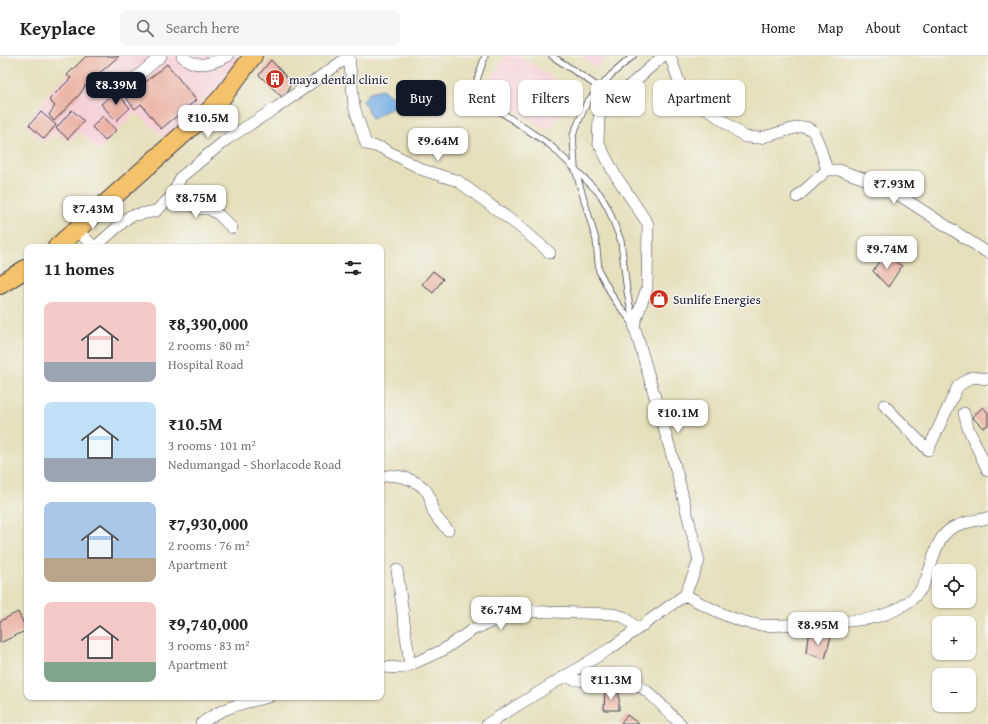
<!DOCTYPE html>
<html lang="en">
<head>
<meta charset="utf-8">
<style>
  :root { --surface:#fff; --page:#f6f6f6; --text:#222; --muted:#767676; --line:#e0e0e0; --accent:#111827 }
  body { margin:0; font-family:"Gentium Book Plus",serif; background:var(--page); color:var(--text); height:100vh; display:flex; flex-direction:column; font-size:15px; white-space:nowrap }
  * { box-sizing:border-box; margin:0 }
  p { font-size:13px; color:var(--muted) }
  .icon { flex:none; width:22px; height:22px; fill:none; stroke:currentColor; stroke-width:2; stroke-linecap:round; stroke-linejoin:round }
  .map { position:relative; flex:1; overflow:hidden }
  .side { position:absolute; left:24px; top:188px; width:360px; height:456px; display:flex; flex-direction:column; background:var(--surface); border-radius:8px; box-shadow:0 1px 3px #0004 }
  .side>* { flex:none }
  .guide { position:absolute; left:396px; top:24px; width:380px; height:36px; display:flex; gap:8px }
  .buttons { position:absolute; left:932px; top:508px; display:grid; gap:8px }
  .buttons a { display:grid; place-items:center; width:44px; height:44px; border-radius:8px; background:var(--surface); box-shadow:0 1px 3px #0004; font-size:20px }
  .price { position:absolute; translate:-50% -34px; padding:0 9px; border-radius:8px; background:#fff; color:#222; font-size:13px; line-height:26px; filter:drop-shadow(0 1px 2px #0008) }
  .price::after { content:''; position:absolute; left:50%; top:24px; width:12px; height:9px; margin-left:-6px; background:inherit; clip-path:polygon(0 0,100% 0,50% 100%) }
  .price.selected { background:var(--accent); color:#fff }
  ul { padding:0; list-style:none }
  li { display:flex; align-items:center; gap:12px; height:100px; padding:0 20px }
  li span { display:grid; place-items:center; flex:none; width:112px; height:80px; border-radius:8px; color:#555 }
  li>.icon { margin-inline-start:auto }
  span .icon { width:48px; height:48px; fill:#fffc; stroke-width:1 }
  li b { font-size:17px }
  h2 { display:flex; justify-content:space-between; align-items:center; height:48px; padding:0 20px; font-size:17px }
  .chip { padding:0 14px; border-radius:8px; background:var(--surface); box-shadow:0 1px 3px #0004; font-size:14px; line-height:36px }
  .chip.selected { background:var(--accent); color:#fff }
  header { display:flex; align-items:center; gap:24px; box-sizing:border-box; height:56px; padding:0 20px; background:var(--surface); border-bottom:1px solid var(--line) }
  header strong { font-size:19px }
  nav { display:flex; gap:22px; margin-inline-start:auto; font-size:14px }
  .search { width:280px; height:36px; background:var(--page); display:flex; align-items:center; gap:10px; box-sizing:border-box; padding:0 14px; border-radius:8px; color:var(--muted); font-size:15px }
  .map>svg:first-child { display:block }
  .built { fill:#f6cfd6 }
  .water { fill:#75ade4; stroke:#4c6890 }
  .building { fill:#ebb2a4 }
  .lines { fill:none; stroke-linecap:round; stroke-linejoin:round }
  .lane-casing { stroke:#3f3e4e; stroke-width:7 }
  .street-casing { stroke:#3f3e4e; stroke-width:12 }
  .primary-casing { stroke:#3f3e4e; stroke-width:20 }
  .lane { stroke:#fff; stroke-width:5.5 }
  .street { stroke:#fff; stroke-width:11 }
  .primary { stroke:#f3c26a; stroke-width:18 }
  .labels { text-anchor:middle; stroke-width:3; stroke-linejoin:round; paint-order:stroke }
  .poi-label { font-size:13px; fill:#22223b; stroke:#f6f6f2; text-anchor:start }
</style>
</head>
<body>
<header>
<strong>Keyplace</strong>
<div class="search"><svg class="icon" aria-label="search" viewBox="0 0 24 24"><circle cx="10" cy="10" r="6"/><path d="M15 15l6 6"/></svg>Search here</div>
<nav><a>Home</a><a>Map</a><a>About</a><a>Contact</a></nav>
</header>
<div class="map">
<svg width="988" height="668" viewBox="0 0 988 668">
  <rect width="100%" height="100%" fill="#f6f6f2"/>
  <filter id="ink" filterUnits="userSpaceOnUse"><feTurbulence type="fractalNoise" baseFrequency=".025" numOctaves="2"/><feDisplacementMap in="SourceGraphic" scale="8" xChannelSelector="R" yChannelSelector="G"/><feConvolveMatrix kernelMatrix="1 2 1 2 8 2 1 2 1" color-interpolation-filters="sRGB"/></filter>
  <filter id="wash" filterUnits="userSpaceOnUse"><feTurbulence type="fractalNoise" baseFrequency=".012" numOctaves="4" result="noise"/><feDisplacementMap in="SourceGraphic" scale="16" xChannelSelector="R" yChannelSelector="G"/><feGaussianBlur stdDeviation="0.9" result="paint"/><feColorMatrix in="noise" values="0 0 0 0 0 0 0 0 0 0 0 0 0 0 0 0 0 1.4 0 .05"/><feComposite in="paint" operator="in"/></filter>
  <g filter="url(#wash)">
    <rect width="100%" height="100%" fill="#e6dfbb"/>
    <path class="built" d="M86,0H249L169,87L136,56L98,95L80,76L70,86L55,76L45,88L26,69L51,35Z
      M506,0H519L574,36L548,75L484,32Z
      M579,0H606L597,12Z"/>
    <path class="water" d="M382,33L400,47L372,63L363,45L370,36Z"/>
    <g id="blocks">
      <path class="building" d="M86,0H119L85,30L80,38L54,65L49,59L55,50L49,44L71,22L67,19Z
        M271,4L291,26L285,44L259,19Z
        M167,8L196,44L161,73L141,48L135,53L126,42Z
        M116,35L130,52L116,65L101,48Z
        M72,54L84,65L68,83L56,72Z
        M41,56L56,69L44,83L29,69Z
        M103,60L116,74L105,85L92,71Z
        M883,198L902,210L888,231L873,215Z
        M433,215L443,223L433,237L422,228Z
        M983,351L988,357V369L983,372L972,361Z
        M18,556L27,574L0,587V565Z
        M808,579L831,580L825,603L806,597Z
        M605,632H609V636L619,637V654H604Z
        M627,659L639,668H620Z"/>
    </g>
  </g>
  <g filter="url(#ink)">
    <use href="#blocks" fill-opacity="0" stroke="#3f3e4e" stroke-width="1"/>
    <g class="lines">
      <defs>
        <path id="lane" d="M485,0L477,24L486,46L550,89L575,113L596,184L599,215L614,243L634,269
          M552,0L600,32
          M633,0L611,19L587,46L573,79L575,113L600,138L608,152L621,185L627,235L633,265"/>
        <path id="street" d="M182,0C196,14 213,7 228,0
          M349,0L354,50L366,88L382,92L423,114L458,125L520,171L550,197
          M670,0L682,34L745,81L760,82L799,71H806L813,75L819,88L827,114
          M134,23L161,0
          M174,135L195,151L201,153H210L219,159L232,172
          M797,141L827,114H839L885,130L988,197
          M77,174L94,191
          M95,191L130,160L156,155L172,140L181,121L227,83L276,52L348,1
          M884,349L928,394L958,330L972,321L988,323
          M964,357L968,372L988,415
          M381,421C396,416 419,424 428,437C431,442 430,446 432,452C434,461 442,468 448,474
          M397,514L410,609
          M685,539C708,551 734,566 760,569C775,571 792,568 806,567C846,565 889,569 919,536C925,529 928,518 931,509C941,471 951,469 988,462
          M381,611L402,612L410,609L443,594L472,574L519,555L613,558L624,561L638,573
          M565,620C587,631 612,619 635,628C653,636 666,656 681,668
          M201,668C221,651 244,647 269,641
          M487,668L611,592L685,539L699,505L677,417L634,269L647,232L648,168L614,117L598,86L599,61L611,46L663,0"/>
        <path id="primary" d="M57,191L207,57L223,40L253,0
          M0,229L27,212"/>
      </defs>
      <use href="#lane" class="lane-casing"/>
      <use href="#street" class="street-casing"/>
      <use href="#primary" class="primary-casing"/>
      <use href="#lane" class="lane"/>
      <use href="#street" class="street"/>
      <use href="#primary" class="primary"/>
    </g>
  </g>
  <defs>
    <symbol id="building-disc" viewBox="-11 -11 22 22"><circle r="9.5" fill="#c8321e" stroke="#f6f6f2"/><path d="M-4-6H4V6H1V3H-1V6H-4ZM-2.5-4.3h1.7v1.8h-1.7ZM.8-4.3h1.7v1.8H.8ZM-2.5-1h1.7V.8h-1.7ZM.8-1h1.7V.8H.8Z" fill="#fff"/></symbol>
    <symbol id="shop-disc" viewBox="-11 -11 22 22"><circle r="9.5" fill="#c8321e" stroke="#f6f6f2"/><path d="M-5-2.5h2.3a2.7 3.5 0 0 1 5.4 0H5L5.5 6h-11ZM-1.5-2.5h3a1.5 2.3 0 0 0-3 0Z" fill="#fff"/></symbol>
  </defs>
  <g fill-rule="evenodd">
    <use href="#building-disc" x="264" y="12" width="22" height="22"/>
    <use href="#shop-disc" x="648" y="232" width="22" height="22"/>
  </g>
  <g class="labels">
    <g class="poi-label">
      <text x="289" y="28">maya dental clinic</text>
      <text x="673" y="248">Sunlife Energies</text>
    </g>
  </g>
</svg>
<div class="buttons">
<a><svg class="icon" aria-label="locate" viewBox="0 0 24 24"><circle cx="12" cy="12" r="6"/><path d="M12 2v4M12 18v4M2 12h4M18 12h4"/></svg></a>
<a>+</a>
<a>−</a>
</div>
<b class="price selected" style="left:116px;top:50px">₹8.39M</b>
<b class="price" style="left:208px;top:83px">₹10.5M</b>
<b class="price" style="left:438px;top:106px">₹9.64M</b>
<b class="price" style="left:894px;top:149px">₹7.93M</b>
<b class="price" style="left:196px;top:163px">₹8.75M</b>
<b class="price" style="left:93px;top:174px">₹7.43M</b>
<b class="price" style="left:887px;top:214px">₹9.74M</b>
<b class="price" style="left:678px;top:378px">₹10.1M</b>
<b class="price" style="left:501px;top:575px">₹6.74M</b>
<b class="price" style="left:818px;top:590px">₹8.95M</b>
<b class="price" style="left:611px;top:645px">₹11.3M</b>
<div class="guide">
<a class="chip selected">Buy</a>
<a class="chip">Rent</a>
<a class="chip">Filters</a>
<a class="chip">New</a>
<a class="chip">Apartment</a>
</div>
<section class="side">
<h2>11 homes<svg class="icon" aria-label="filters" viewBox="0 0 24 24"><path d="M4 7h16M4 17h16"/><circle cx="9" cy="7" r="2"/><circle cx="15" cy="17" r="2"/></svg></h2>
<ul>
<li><span style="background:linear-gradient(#f6c9c9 75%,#9aa5b1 0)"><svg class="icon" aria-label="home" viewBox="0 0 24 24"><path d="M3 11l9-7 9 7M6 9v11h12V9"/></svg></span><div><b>₹8,390,000</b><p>2 rooms · 80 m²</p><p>Hospital Road</p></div></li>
<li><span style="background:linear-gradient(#bfe0f5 70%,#9aa5b1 0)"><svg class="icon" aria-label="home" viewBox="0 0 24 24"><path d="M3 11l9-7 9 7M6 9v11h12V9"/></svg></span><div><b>₹10.5M</b><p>3 rooms · 101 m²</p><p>Nedumangad - Shorlacode Road</p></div></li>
<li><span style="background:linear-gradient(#a9c7e8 70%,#b9a48a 0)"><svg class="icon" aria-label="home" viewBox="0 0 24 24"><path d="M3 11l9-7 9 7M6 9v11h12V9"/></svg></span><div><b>₹7,930,000</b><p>2 rooms · 76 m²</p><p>Apartment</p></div></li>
<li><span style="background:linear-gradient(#f6c9c9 75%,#7fa58c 0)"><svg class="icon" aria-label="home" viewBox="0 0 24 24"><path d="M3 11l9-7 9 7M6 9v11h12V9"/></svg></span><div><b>₹9,740,000</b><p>3 rooms · 83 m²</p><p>Apartment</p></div></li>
</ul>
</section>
</div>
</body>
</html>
